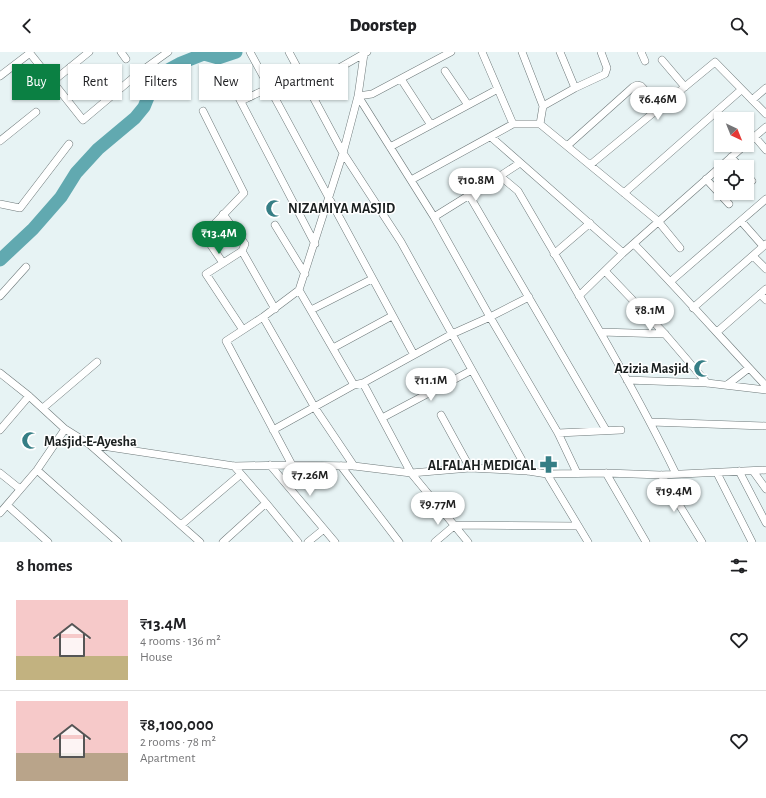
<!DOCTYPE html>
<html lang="en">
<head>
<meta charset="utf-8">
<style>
  :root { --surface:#fff; --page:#f6f6f6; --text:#202124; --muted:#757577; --line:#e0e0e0; --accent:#0b8043 }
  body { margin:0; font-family:"Alegreya Sans",sans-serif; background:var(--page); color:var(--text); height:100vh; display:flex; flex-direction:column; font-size:15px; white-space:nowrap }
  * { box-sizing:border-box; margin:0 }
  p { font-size:13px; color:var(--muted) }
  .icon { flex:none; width:22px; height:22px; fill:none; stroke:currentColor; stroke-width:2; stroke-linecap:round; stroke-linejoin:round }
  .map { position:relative; height:490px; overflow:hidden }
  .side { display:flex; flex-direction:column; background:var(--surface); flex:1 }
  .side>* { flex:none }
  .guide { position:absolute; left:12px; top:12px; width:400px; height:36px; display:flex; gap:8px }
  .needle { width:26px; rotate:137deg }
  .buttons { position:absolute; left:714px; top:60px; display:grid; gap:8px }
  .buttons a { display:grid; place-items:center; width:40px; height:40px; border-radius:0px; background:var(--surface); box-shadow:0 1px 3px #0004; font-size:20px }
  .price { position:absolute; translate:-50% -34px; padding:0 9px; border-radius:14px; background:#fff; color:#222; font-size:13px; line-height:26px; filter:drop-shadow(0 1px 2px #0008) }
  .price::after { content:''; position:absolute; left:50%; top:24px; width:12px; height:9px; margin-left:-6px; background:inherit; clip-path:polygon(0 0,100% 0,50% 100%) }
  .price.active { background:var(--accent); color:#fff }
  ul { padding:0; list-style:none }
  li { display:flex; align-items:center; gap:12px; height:100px; padding:0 16px }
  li+li { border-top:1px solid var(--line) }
  li span { display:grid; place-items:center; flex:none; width:112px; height:80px; border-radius:0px; color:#555 }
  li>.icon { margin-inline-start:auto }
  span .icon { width:48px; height:48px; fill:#fffc; stroke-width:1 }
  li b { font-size:17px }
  h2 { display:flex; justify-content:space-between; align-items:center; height:48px; padding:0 16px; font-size:17px }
  .tag { padding:0 14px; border-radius:0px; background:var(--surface); box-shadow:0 1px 3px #0004; font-size:14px; line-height:36px }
  .tag.active { background:var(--accent); color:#fff }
  header { display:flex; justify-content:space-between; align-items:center; height:52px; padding:0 16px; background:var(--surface); font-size:18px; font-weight:800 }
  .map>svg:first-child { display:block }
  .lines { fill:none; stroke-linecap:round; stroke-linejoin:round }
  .river { stroke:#61a9b0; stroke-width:13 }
  .minor-casing { stroke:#6d7879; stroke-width:8 }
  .minor { stroke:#fff; stroke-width:7 }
  .labels { text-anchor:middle; stroke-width:3; stroke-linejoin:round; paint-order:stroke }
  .poi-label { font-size:14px; font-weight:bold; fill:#1a1f1f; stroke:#fff; text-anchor:start }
</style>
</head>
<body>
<header><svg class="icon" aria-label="back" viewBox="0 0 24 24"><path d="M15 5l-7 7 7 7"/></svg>Doorstep<svg class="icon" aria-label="search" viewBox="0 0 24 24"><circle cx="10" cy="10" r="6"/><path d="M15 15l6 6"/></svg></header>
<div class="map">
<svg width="766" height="490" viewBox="0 0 766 490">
  <rect width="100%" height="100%" fill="#e7f3f4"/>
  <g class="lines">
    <path class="river" d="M0,208L33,177L61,145L76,121L98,97L135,66L144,55L151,38L168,18L181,11L204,2L218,6L236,0"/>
    <defs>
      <path id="minor" d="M29,0L83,68L140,20L168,0
        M121,0L126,7
        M250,0L414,303
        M289,0L343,101L401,190L528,419
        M451,0L372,42L358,44L434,165L490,265L558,381L577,421
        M482,0L513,72
        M522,0L543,54L540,72L658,169L680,196
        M641,0L645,9
        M662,8L685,35
        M445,19L468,53
        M227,23L315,192
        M0,24L30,1
        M325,24L367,0
        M401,27L431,73
        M52,30L89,0
        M575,36L605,22L607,16L601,0
        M752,48L766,36
        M241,49L301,21
        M543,54L575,36L560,0
        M203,59L244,141L204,183L223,211
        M491,85L623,201
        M755,85L766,98
        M0,89L36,60
        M747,91L766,75
        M567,94L633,35L637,33L641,34L661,55
        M390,95L498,37
        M731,105L740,115
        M590,113L715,10L766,62
        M747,123L752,129
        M500,124L520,111
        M706,127L729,152
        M411,128L513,72H540
        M624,141L741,38
        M469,143L606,378
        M0,152L20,156L69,92
        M223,162L245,192L242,199L275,257
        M434,165L500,124L518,139C572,232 629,325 676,422
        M741,169L763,194
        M275,173L305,222
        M634,192C679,238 722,287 766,334
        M242,199L206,222L243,278
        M554,202L590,171
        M753,204L766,217
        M605,219L665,282L707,331
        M671,229L766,147
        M299,238L354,333
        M760,242L766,248
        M0,244L26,215
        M579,244L623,201L745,93
        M693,256L766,192
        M311,258L372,227
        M263,265L315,356L354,414
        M601,280L665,282
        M717,280L766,237
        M333,296L392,264
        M0,321L29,344L65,377L89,392L200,490
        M627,328L707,331L766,338
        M363,331L411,421L468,490
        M727,333L749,316
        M43,356L97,310
        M441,363L470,416
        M382,366L472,318
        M651,370L766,374
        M0,378L29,344
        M273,378L354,333L363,331L452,282L490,265L529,245
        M558,381L621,378
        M89,392L234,414L292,413L354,414L411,421L470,416L528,419L547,422L606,421L661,423L766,418
        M270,413L335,490
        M292,413L226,289L263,265L299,238L343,101L358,44L364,2L363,0
        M234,414L266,451L298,490
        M341,414L399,490
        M37,418L118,490
        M739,419L766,471
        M753,419L766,437
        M0,421L20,437
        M606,421L646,490
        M717,421L752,490
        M547,422L588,490
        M661,423L702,490
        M7,453L48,490
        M0,461L37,418L65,377
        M181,473L241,422
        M223,490L266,451
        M308,490L324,477
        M435,490L455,473L578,474"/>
    </defs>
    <use href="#minor" class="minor-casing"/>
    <use href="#minor" class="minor"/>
  </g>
  <defs>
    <symbol id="mosque-bare" viewBox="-9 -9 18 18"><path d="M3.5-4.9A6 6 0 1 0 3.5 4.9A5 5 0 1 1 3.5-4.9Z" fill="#367e85" stroke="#fff" stroke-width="2.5" paint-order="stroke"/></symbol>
    <symbol id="pharmacy-bare" viewBox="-9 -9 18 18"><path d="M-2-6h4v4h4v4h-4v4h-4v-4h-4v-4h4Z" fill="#367e85" stroke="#fff" stroke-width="2.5" paint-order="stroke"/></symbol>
  </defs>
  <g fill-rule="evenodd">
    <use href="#mosque-bare" x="262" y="144" width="25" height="25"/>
    <use href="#mosque-bare" x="690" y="304" width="25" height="25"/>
    <use href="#mosque-bare" x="18" y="376" width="25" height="25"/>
    <use href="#pharmacy-bare" x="536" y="400" width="25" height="25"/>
  </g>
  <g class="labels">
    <g class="poi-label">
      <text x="288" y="161">NIZAMIYA MASJID</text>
      <text x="689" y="321" text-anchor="end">Azizia Masjid</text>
      <text x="44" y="394">Masjid-E-Ayesha</text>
      <text x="536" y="418" text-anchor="end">ALFALAH MEDICAL</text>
    </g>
  </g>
</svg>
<div class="buttons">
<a><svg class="needle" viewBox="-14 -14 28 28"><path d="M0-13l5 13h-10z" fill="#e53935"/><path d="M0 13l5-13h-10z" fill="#757577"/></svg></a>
<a><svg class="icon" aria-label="locate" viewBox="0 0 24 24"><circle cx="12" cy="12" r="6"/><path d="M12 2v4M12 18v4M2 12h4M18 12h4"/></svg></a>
</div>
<b class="price" style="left:658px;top:69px">₹6.46M</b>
<b class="price" style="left:476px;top:150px">₹10.8M</b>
<b class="price active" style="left:219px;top:203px">₹13.4M</b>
<b class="price" style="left:650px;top:280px">₹8.1M</b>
<b class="price" style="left:431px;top:350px">₹11.1M</b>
<b class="price" style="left:310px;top:445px">₹7.26M</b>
<b class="price" style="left:674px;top:461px">₹19.4M</b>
<b class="price" style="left:438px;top:474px">₹9.77M</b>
<div class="guide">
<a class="tag active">Buy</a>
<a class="tag">Rent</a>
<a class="tag">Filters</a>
<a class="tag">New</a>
<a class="tag">Apartment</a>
</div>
</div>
<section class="side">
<h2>8 homes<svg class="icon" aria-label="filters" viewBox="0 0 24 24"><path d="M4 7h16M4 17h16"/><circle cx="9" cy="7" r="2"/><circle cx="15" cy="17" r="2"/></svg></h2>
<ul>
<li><span style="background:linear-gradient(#f6c9c9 70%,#c2b280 0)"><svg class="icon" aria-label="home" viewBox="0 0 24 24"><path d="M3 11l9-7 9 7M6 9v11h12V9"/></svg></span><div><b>₹13.4M</b><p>4 rooms · 136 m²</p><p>House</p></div><svg class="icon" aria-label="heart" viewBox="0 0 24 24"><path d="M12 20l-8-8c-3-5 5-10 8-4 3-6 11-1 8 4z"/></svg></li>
<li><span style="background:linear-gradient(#f6c9c9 65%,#b9a48a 0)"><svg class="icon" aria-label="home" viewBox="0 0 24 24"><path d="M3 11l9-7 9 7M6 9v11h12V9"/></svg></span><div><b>₹8,100,000</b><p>2 rooms · 78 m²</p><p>Apartment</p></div><svg class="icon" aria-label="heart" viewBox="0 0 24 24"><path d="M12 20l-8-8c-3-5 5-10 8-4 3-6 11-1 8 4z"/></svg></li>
</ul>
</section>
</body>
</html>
